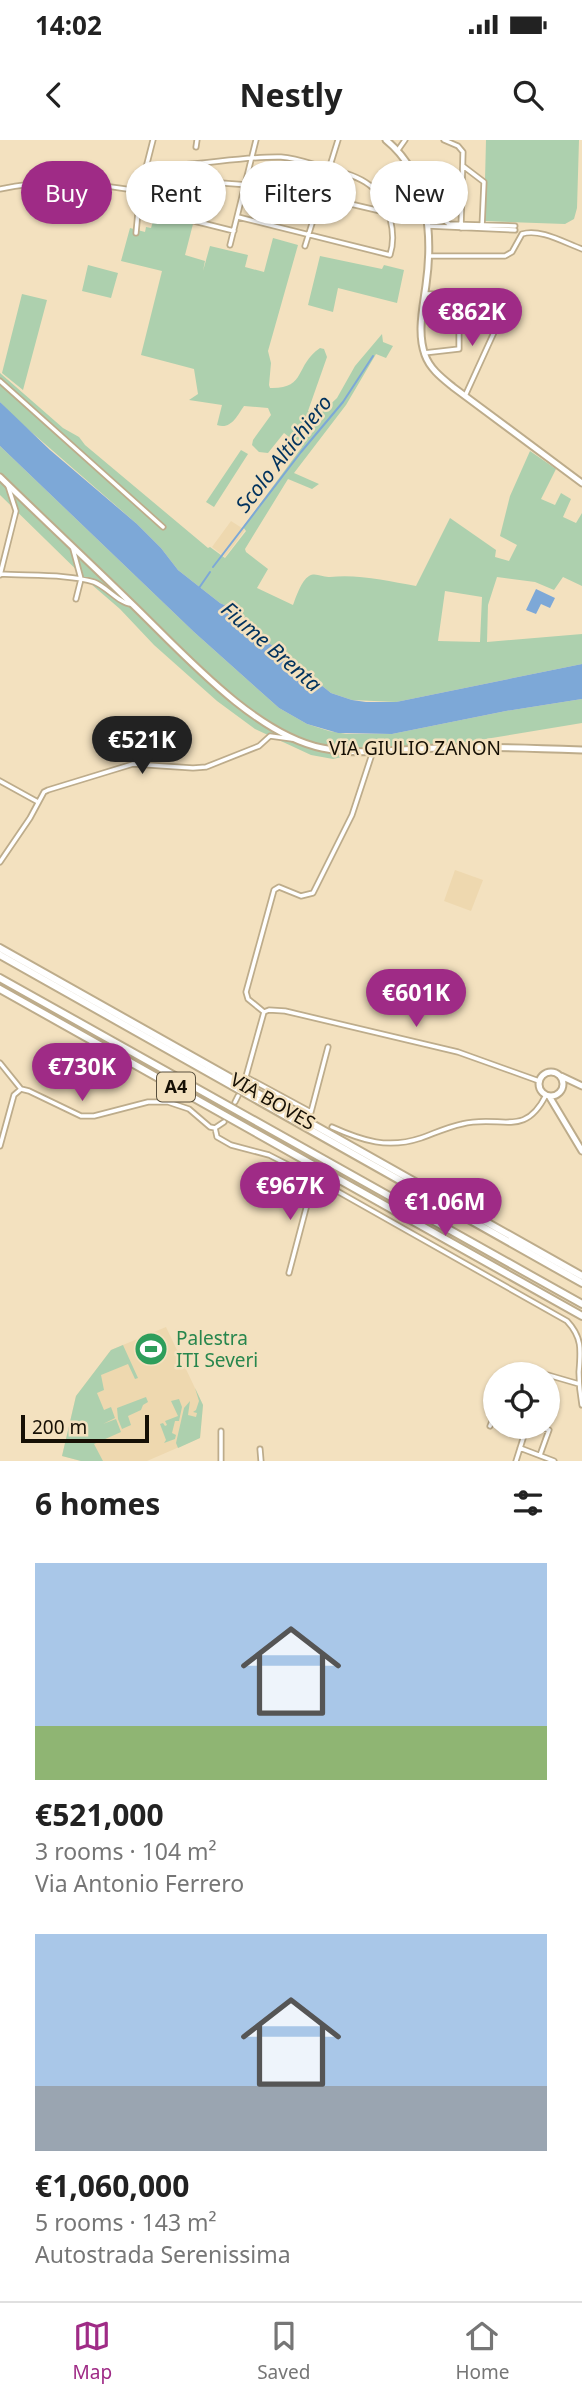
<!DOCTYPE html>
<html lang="en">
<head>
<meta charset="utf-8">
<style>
  :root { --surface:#fff; --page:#f2f2f2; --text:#222; --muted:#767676; --line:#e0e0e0; --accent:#9f2b86 }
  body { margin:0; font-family:"Noto Sans",sans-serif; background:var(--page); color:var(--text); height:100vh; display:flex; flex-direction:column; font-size:26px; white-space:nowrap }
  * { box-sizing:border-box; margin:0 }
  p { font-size:23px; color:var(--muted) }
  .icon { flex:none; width:38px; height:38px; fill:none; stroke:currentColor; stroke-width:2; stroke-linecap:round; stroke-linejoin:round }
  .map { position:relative; height:1321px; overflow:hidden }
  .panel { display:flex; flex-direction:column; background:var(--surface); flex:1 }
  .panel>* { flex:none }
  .top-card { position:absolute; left:21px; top:21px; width:541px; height:63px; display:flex; gap:14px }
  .fabs { position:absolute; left:483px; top:1222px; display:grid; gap:14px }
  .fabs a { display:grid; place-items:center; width:77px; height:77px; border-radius:50%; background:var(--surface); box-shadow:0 2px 5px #0004; font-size:35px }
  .scale { position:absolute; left:21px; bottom:18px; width:128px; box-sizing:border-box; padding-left:7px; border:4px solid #161005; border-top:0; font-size:19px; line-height:24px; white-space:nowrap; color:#161005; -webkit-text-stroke:5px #f3e1bf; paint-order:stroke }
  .price { position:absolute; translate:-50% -60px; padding:0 16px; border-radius:24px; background:var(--accent); color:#fff; font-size:23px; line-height:46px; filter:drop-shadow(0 2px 4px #0008) }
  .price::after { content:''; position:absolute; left:50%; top:42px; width:21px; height:16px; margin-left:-10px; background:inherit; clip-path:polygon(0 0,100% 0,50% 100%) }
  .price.on { background:#222; color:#fff }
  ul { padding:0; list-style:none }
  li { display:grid; align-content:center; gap:14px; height:371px; padding:0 35px }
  li span { display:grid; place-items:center; height:217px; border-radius:0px; color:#555 }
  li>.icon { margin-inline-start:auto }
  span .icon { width:126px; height:126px; fill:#fffc; stroke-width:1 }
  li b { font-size:30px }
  h2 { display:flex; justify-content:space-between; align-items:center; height:84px; padding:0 35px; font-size:30px }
  .tag { padding:0 24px; border-radius:32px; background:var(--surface); box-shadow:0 2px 5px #0004; font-size:24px; line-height:63px }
  .tag.on { background:var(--accent); color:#fff }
  .status { display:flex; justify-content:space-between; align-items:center; height:49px; padding:0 35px; background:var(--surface); direction:ltr }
  .status svg { height:19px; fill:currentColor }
  header { display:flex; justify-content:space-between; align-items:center; height:91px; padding:0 35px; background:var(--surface); font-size:32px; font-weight:700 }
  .dock { display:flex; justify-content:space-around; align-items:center; height:98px; border-top:2px solid var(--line); background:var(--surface); font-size:19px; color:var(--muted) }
  .dock a { display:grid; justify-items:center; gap:4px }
  .dock .on { color:var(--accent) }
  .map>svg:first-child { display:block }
  .built { fill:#eed8af }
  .green { fill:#add0ae; fill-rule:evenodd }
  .water { fill:#7da8d7 }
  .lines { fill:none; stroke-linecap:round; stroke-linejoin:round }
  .stream { stroke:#7da8d7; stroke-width:2 }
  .street-tunnel { stroke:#d2c2a3; stroke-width:3.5; stroke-dasharray:3.5 2; stroke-linecap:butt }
  .street-casing { stroke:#bdac8b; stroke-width:7 }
  .secondary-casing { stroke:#bdac8b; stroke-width:9 }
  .highway-casing { stroke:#bdac8b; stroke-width:10 }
  .street { stroke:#fff; stroke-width:3.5 }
  .secondary { stroke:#fff; stroke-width:5 }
  .highway { stroke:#fff; stroke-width:6 }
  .labels { text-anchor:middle; stroke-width:5; stroke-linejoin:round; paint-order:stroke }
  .shield { fill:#f3e1bf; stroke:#584f3d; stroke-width:2 }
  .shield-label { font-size:18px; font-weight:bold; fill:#161005 }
  .street-label { font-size:19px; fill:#161005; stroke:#f3e1bf }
  .leisure-label { font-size:19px; fill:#27864d; stroke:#f3e1bf; text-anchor:start }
  .water-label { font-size:21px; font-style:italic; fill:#01325d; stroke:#f3e1bf }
</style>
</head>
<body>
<div class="status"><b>14:02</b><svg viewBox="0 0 49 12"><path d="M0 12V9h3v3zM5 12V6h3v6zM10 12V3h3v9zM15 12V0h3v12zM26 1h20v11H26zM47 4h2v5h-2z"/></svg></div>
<header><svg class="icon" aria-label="back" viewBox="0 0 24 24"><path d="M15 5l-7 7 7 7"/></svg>Nestly<svg class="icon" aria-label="search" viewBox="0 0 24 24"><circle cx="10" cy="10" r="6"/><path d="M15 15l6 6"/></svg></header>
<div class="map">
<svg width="582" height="1321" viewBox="0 0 582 1321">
  <rect width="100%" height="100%" fill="#f3e1bf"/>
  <path class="built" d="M231,381L245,390L225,417L212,407Z
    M455,730L483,740L471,771L444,761Z
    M166,1187L203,1265L200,1298L147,1321H81L62,1316L76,1256L111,1210Z"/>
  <path class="green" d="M486,0H579L577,68L574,79L565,84L484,81Z
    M155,75L193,84L185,115L205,121L203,131L210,106L248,115L245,127L264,132L273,98L298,105L268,211L271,223L269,245L270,248C307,249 294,226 320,208L324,209L327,217L308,271L319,275L337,258L355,226L382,194L383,202L393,206L386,218L376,214L346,265L294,333L319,344L312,349L288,339L245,409L246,412L268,429L257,448L293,465C296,457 301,441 309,436C316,432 323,438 330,437C359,434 387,441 416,446L450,378L496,410L495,417L509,421L517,405L500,396L510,356L530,311L556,329L541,359L555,365L561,353L571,359L563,377L576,383L582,373V446L563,437L554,450L535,442L497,437L488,465L487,502L582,494V524L396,562L352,560L331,553L254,491L233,469L220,463L178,430L161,408L137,384L14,277L0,262V233L63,288L79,297L85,305L208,408L210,407L225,418L246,391L243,387L302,307L284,293L268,313L259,312L252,305L253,300L271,275L268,268L244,266C237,276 231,290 217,285L222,265L189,260L198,254L194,229L141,215L162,131L121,121L130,88L145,92L146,87L151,88ZM445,451L482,457L480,502L438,501Z
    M320,116L382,129L384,125L404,130L397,163L338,148L333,172L308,165Z
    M88,125L118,133L111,158L82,151Z
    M22,154L47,160L23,250L2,233Z
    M0,306L194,492L279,568L307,584L329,591L346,594H392L506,571L582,559V583L443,606L373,610L333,619L311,615L255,589L217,561L154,505L120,469L91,444L0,355Z
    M241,310L248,314L214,367L206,362Z
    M123,1205L138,1238L135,1239L128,1224L101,1235L104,1250L97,1253L104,1270L111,1267L115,1278L103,1284L116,1279L121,1292L94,1304L103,1321H81L62,1316L76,1256L111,1210Z
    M195,1248L203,1265L200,1298L178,1308L176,1303L184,1268L190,1261L188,1275L196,1277L197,1273L193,1272L196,1270L199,1261Z
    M146,1257L148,1262L143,1265L141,1270L128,1276L131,1285L122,1289L118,1279L117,1268Z
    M179,1259L182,1267L179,1281H175L172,1293L176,1295L175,1299L164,1303L166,1300L160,1284L163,1283L165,1286L167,1285L165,1281L178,1276L171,1261Z"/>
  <path class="water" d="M0,262L50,310L137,384L161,408L178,430L220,463L233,469L254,491L331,553L352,560L366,562H396L582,524V559L506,571L392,594L338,593L307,584L279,568L194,492L0,306Z
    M536,449L555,458L550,468L541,464L536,474L526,470Z"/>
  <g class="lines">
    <path class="stream" d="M213,427L301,312L343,262L373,216
      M199,448L210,432"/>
    <path class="street-tunnel" d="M224,982L235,962"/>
    <defs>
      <path id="street" d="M444,0L458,6L463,12L461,88
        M196,7L197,0
        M398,10L405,0
        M147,25C192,28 236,16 281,17C295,18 309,23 323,27C355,35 381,42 390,78C393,90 394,103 390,115L238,77
        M463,26L484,42L482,87
        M194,41L278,47L389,73
        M0,49C51,38 89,43 140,51
        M138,67L234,91
        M426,70H431L449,84L515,86
        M428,86L515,90
        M136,93L140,51L153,0
        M230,105L256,0
        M305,106L338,0
        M429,116H505L512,112L522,94C540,88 565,103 582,109
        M425,154L489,153
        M424,213L459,209V154
        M0,241L163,387
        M465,256L507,164
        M73,409L81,439L76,459
        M0,434C27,436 70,434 94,442C107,447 120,464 131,464
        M0,435L16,371L8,346
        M0,641L38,662
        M0,722L30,678L44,652L48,650L133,624L193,628L206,627L259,606L270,596L292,599
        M264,872L248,859L246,852L274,750L279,747L301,756L313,753L352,675L373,611
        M264,872L269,870L285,871L458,912L539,941
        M0,923L21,949
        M246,937L311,972L328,907
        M245,940L264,872
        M235,962L238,956
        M332,987C363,1001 388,1009 421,998C435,993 448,987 462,984C501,974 524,999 546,955
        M215,988L217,997L231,1005L269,1015L314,1038L567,1181C582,1197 581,1209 579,1232C579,1243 580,1254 582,1265
        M0,1006L14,955L21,949L29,951L81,976H94L148,962H168L189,969L210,987L215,988L224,982
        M289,1133L314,1038
        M528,1228L544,1234
        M548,1235L579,1244
        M490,1286L495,1274
        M538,1286L549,1290L540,1315
        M520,1308L554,1321
        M260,1309L261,1321
        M221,1321V1291
        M516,1321L527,1286"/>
      <path id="secondary" d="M386,0C429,35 433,95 426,145C423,168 417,193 425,215C430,229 442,238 453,247L582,343
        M0,337C43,379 87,420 130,462C180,510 253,594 322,608C361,616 400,609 439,608C486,606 535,608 582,610
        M539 944a12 12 0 1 1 24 0a12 12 0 1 1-24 0Z
        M561,936L582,946
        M549,956L582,1011"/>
      <path id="highway" d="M0,808L582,1136
        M0,815L582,1143
        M0,838L582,1164
        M0,849L582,1176"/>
    </defs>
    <use href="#street" class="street-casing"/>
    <use href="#secondary" class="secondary-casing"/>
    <use href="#highway" class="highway-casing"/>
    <use href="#street" class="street"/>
    <use href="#secondary" class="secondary"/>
    <use href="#highway" class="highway"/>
  </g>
  <defs>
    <symbol id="stadium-disc" viewBox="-11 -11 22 22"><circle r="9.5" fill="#2e9e5b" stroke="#f3e1bf"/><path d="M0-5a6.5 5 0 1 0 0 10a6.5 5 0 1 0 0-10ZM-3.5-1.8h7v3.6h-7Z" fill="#fff"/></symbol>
  </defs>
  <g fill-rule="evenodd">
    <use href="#stadium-disc" x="132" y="1190" width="38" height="38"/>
  </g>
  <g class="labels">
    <rect class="shield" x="157" y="932.5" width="38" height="29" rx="5"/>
    <g class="shield-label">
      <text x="176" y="953">A4</text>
    </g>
    <g class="street-label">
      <text x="415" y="615">VIA GIULIO ZANON</text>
      <text transform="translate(273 961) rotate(30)" y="7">VIA BOVES</text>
    </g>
    <g class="leisure-label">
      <text x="176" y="1205">Palestra<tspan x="176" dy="22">ITI Severi</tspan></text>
    </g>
    <g class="water-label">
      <text transform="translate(284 314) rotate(-52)" y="7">Scolo Altichiero</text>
      <text transform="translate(271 507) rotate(41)" y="7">Fiume Brenta</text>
    </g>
  </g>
</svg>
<div class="fabs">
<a><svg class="icon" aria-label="locate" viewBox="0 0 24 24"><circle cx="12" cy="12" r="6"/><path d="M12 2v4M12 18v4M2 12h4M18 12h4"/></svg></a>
</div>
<div class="scale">200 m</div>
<b class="price" style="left:472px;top:208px">€862K</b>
<b class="price on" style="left:142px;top:636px">€521K</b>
<b class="price" style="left:416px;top:889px">€601K</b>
<b class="price" style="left:82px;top:963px">€730K</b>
<b class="price" style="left:290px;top:1082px">€967K</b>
<b class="price" style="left:445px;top:1098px">€1.06M</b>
<div class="top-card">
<a class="tag on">Buy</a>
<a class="tag">Rent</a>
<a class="tag">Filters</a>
<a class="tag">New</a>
</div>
</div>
<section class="panel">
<h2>6 homes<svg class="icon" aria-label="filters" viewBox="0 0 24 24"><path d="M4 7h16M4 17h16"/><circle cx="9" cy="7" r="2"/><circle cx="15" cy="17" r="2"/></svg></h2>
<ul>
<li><span style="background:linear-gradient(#a9c7e8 75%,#8fb573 0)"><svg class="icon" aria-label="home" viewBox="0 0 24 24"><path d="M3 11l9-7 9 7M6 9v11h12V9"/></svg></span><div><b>€521,000</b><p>3 rooms · 104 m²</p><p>Via Antonio Ferrero</p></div></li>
<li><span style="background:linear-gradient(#a9c7e8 70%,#9aa5b1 0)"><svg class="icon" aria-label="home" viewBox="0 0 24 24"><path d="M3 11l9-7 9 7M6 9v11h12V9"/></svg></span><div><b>€1,060,000</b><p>5 rooms · 143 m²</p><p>Autostrada Serenissima</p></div></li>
</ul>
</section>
<nav class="dock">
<a class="on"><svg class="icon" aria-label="map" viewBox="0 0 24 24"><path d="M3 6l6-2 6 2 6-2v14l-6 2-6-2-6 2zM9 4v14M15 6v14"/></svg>Map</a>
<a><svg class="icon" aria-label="saved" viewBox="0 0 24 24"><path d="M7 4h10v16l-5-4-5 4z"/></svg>Saved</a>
<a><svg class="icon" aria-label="home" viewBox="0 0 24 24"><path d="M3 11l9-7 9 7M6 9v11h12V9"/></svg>Home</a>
</nav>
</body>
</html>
